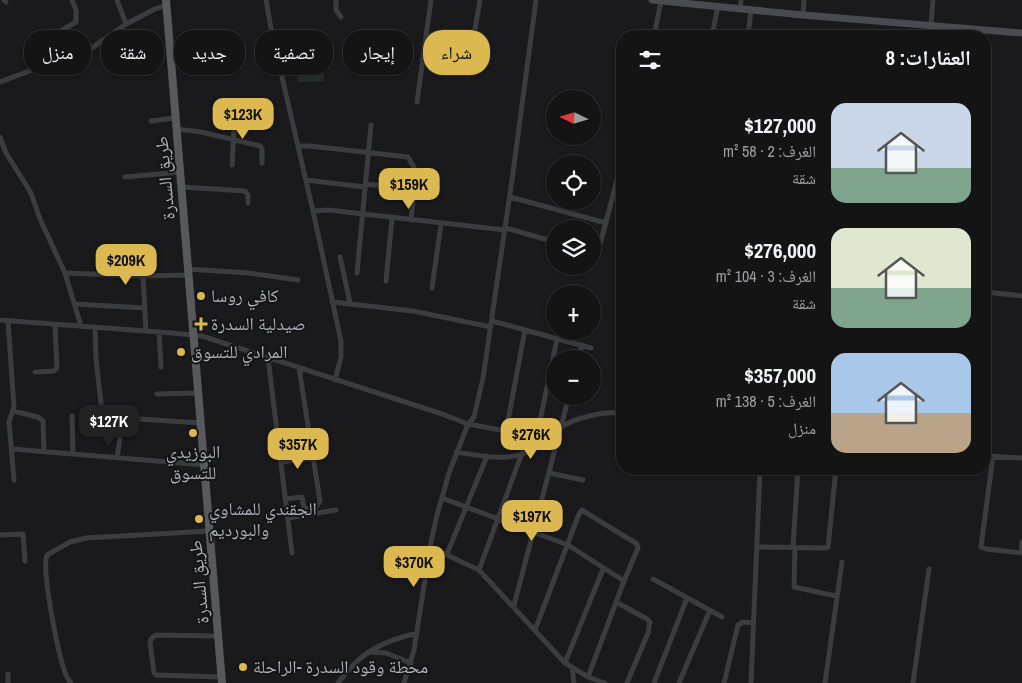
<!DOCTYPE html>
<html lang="ar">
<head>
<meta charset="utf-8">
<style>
  :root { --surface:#141415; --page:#212122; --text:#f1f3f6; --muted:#9d9ea0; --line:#333334; --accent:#dcb851 }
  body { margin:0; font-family:"Archivo Narrow","Noto Naskh Arabic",sans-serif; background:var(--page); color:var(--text); direction:rtl; height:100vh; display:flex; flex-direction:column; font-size:19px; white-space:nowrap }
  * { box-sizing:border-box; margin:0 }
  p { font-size:16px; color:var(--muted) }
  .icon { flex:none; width:28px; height:28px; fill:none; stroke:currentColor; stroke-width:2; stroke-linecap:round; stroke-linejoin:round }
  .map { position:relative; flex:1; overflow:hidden; direction:ltr }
  .sheet { position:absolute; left:616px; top:30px; width:375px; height:445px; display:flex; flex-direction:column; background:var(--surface); border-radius:20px; box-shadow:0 1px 4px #0004,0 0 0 1px var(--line); direction:rtl }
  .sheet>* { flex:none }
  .banner { position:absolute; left:15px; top:30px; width:475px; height:45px; direction:rtl; display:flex; gap:10px }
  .needle { width:32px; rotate:275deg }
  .tools { position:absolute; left:546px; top:90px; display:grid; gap:10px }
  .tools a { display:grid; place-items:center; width:55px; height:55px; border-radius:50%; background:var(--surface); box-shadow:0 1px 4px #0004,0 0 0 1px var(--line); font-size:25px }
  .price { position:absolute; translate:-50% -42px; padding:0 11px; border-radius:10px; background:var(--accent); color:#111; font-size:16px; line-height:32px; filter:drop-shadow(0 1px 2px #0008) }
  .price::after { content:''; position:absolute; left:50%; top:30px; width:15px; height:11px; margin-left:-8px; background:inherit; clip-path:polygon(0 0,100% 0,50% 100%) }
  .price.on { background:#222; color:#fff }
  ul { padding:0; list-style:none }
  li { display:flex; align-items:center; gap:15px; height:125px; padding:0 20px }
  li span { display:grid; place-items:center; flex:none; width:140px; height:100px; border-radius:15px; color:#555 }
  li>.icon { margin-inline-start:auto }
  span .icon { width:60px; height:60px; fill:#fffc; stroke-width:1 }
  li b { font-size:21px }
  h2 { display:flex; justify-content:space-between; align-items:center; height:60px; padding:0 20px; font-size:21px }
  .chip { padding:0 18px; border-radius:20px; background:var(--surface); box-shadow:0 1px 4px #0004,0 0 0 1px var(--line); font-size:18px; line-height:45px }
  .chip.on { background:var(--accent); color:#111 }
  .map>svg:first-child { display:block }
  .green { fill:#262d28 }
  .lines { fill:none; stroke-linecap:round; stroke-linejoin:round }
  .street { stroke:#3b3c40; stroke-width:5 }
  .secondary { stroke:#4a4b50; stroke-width:7 }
  .primary { stroke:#58595f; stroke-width:8 }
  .poi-dot { fill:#dcb851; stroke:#151517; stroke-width:2 }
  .labels { text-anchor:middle; stroke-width:4; stroke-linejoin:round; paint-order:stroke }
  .street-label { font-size:18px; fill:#aeb1ba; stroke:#151517 }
  .poi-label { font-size:18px; fill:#aeb1ba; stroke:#151517; text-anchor:start }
</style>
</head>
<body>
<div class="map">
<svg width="1022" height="683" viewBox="0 0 1022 683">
  <rect width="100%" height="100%" fill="#1a1a1c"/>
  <path class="green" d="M297,44L323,45L322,57L296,56Z
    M324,69V81L298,82V70Z"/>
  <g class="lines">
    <path class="street" d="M4,0L6,2
      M117,0L126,24
      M266,0L272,34L313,211L341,341V357L335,380
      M336,0V10L341,17
      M536,0L512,180L483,378L474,417L468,424L449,473L437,515L430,547L479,570L565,663L588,677L605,683
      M740,9L741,0
      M803,15L804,0
      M931,25L933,0
      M654,36L661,1
      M712,36L718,6
      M748,36L751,10
      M471,52L480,0
      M35,68C46,37 48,38 76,22V10L72,0
      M0,82L43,66L79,57L126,24L155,9L167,5
      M417,102L431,0
      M151,121L175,118
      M176,129L201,132L260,146L262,149V163
      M0,137L6,153L31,193L40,219L65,273L81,326
      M298,146H310L408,157L416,171L411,220
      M232,165L235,113
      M125,177L180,172
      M306,180L365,187
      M365,184L414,189
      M182,187L245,191L248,195V203
      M510,197L606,223
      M313,211L328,210L505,230
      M506,228L555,242
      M620,243L622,233
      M592,252L597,250L601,241L619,172L622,167
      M340,257L350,303
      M187,269L249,273L298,280
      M65,273L143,276L188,275
      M357,273L371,125
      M143,276L146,331
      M386,281L392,218
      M432,288L441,224
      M985,292L1022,296
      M332,302L413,311L491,327
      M75,304L144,308
      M0,320L172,333L202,336L442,414L468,424L506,431L559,428
      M8,321L14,407L9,422L14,480
      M492,321L591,348
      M95,327L96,359L102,412
      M159,332L161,367
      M268,358L292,553
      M578,359L582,345
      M35,372L54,371L57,368L55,325
      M157,394L198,393
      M13,411L38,417L43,421L44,452
      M72,416L73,454
      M538,430L557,339
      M506,431L525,330
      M12,449L205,465
      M456,452C476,455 503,461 522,454C530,450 549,440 555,434C556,433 558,429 560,428C573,418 607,410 622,414
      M985,456L1022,458
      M993,456L981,547L986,549L1022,553
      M117,458L123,418L201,423
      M281,462L313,458
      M549,473L583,480
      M442,498L568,545L624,581
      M285,499L302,497L304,508L311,509L316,507L320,501L299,368
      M288,518L336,510
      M0,535L23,534L25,561
      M757,547L826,548L828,547L836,469
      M793,547L798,469
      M795,547L794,587L836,596
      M1021,553L1022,542
      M447,554L487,456
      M479,570L522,453
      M653,579L722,617
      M616,602L647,619L650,622L648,633L627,683
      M514,605L569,396
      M535,630L579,514L582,510L637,544L638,548L624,581L588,677
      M218,636L156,635L151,639L150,643L154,673L156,675L222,677
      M369,652L386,653L411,663
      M565,663L603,569
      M572,668L574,683
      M8,674V683
      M71,683C68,679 65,674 64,669C58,652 41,569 47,555L70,542L86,538L209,531
      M338,683C361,652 380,642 417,633
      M404,683L414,650L430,547
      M654,683L687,598
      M679,683L710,610
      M724,683L738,625L743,622L753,623
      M751,683L760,469
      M825,683L842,562
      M913,683L929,569"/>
    <path class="secondary" d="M652,0L803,15L1022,33"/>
    <path class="primary" d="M166,0L222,683"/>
  </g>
  <g class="poi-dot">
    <circle cx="201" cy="296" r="5"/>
    <path d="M198.5 316.5h5v5h5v5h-5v5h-5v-5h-5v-5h5z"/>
    <circle cx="181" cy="352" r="5"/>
    <circle cx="193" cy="433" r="5"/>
    <circle cx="199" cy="519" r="5"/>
    <circle cx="243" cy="667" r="5"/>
  </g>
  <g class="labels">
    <g class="street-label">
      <text transform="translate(165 178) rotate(-95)" y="6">طريق السدرة</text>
      <text transform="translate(199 582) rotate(-95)" y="6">طريق السدرة</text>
    </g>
    <g class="poi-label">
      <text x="211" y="302">كافي روسا</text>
      <text x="211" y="330">صيدلية السدرة</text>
      <text x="191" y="358">المرادي للتسوق</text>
      <text x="193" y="458" text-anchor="middle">البوزيدي<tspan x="193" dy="21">للتسوق</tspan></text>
      <text x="209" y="515">الجقندي للمشاوي<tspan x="209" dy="21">والبورديم</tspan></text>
      <text x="253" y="673">محطة وقود السدرة -الراحلة</text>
    </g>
  </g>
</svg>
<div class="tools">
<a><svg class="needle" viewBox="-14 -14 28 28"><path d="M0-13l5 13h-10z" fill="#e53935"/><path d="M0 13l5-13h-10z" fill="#9d9ea0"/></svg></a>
<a><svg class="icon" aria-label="locate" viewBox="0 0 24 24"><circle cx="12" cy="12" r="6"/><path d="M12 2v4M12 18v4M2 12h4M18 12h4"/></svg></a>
<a><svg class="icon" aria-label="layers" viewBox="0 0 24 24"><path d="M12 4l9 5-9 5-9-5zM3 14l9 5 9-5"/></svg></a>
<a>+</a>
<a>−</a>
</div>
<b class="price" style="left:243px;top:140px">$123K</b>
<b class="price" style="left:409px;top:210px">$159K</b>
<b class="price" style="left:126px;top:286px">$209K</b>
<b class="price on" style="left:109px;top:447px">$127K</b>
<b class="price" style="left:531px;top:460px">$276K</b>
<b class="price" style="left:298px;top:470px">$357K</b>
<b class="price" style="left:532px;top:542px">$197K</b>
<b class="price" style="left:414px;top:588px">$370K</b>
<div class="banner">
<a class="chip on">شراء</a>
<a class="chip">إيجار</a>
<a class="chip">تصفية</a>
<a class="chip">جديد</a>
<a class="chip">شقة</a>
<a class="chip">منزل</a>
</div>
<section class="sheet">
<h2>العقارات: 8<svg class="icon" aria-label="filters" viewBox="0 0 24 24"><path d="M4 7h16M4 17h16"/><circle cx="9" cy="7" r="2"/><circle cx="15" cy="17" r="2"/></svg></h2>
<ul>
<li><span style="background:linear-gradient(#c9d6e8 65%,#7fa58c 0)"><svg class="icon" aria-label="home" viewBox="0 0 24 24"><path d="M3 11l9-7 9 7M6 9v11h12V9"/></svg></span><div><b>$127,000</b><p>الغرف: 2 · 58 m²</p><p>شقة</p></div></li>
<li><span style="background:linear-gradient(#dfe7d0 60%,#7fa58c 0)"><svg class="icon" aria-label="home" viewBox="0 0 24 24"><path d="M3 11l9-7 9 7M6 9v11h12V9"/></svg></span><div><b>$276,000</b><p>الغرف: 3 · 104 m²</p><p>شقة</p></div></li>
<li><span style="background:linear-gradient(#a9c7e8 60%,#b9a48a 0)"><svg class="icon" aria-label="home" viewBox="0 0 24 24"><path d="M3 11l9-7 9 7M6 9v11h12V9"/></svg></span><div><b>$357,000</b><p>الغرف: 5 · 138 m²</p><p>منزل</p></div></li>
</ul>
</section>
</div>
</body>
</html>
